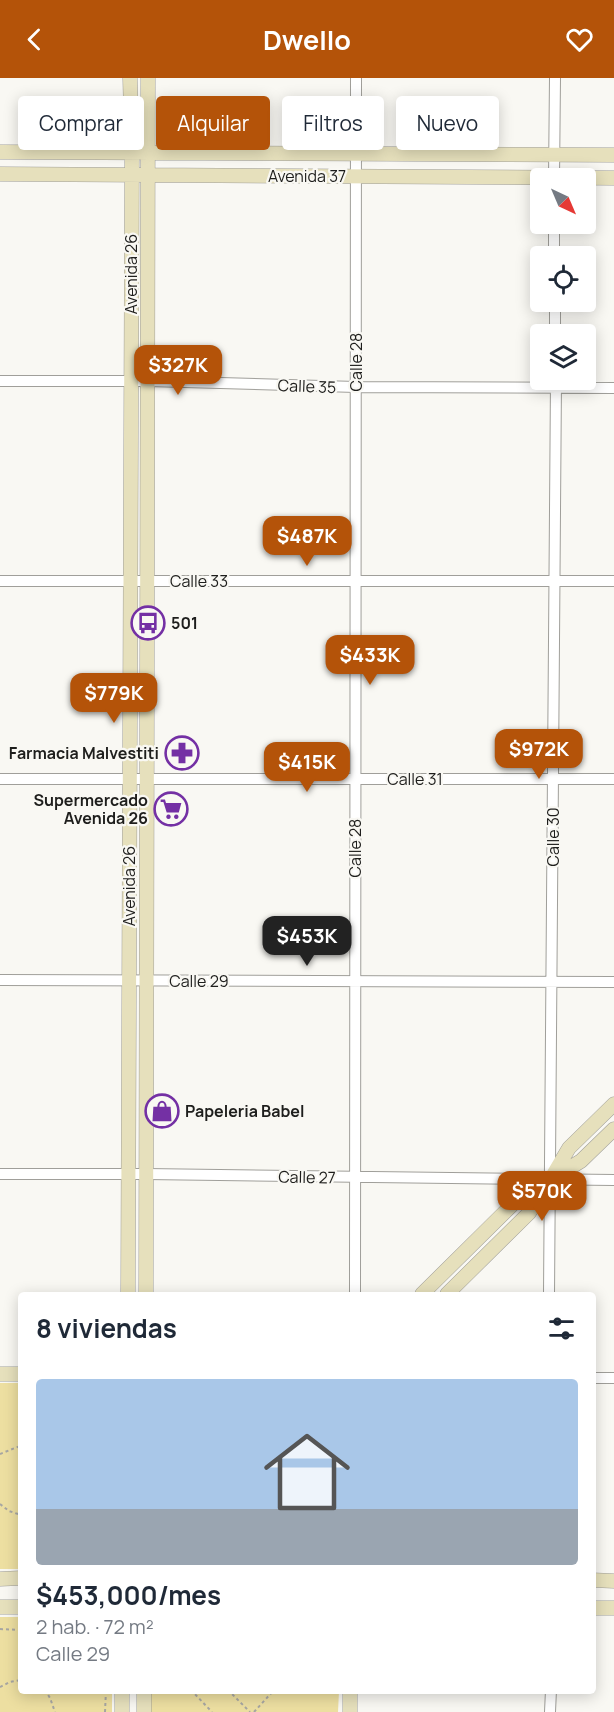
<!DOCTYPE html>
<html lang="es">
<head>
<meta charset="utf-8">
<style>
  :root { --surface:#fff; --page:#f2f2f3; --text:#1f2937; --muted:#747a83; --line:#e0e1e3; --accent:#b45309 }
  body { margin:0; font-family:Manrope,sans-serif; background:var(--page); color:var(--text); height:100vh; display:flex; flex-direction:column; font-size:22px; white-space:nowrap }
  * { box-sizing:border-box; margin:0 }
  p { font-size:20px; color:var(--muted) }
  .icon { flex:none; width:33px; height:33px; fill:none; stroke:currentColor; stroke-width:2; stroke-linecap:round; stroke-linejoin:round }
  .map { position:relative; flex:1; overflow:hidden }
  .side { position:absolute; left:18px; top:1214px; width:578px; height:402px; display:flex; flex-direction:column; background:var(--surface); border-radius:6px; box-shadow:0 3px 15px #0003 }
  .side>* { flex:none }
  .guide { position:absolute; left:18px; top:18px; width:579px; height:54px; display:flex; gap:12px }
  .needle { width:39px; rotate:136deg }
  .tools { position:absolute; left:530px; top:90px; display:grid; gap:12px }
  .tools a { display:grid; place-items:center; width:66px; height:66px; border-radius:6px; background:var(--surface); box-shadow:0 3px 15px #0003; font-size:30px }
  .price { position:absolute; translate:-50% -51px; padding:0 14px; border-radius:12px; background:var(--accent); color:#fff; font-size:20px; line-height:39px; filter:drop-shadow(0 2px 3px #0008) }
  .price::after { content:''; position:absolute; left:50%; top:36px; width:18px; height:14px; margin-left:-9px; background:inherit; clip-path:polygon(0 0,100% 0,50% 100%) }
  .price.active { background:#222; color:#fff }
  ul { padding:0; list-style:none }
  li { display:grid; align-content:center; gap:12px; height:318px; padding:0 18px }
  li+li { border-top:2px solid var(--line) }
  li span { display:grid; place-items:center; height:186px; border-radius:6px; color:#555 }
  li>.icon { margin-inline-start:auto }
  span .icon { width:108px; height:108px; fill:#fffc; stroke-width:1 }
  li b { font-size:26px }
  h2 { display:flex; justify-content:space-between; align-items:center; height:72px; padding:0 18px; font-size:26px }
  .chip { padding:0 21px; border-radius:6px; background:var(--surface); box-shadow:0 3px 15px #0003; font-size:21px; line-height:54px }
  .chip.active { background:var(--accent); color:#fff }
  header { display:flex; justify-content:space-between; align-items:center; height:78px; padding:0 18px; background:var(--accent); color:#fff; font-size:27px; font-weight:700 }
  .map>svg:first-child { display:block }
  .park { fill:#eddfa1 }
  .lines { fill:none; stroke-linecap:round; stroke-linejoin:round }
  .minor-casing { stroke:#a09f9a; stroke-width:12 }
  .secondary-casing { stroke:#a09f9a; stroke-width:15 }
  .path { stroke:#a7a6a2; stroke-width:2; stroke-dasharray:3 3; stroke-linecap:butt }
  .minor { stroke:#fff; stroke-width:10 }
  .secondary { stroke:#e6e0bc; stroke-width:14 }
  .labels { text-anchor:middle; stroke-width:4.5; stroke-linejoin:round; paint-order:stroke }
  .street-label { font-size:16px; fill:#1e1e1c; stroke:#f9f8f3 }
  .poi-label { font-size:16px; font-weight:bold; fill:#1e1e1c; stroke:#f9f8f3; text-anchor:start }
</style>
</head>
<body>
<header><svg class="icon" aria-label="back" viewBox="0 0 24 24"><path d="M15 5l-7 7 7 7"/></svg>Dwello<svg class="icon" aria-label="heart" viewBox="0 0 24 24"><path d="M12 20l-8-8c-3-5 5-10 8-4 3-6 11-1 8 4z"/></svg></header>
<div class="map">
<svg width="614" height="1634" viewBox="0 0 614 1634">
  <rect width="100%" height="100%" fill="#f9f8f3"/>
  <path class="park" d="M0,1305H21V1491H0Z
    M0,1539H21V1612L112,1613V1634H0Z
    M151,1613H339L338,1634H151Z"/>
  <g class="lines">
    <defs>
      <path id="minor" d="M554,100L555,0
        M554,146V178
        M555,224V256
        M0,303H148L356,309L614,310
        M0,503H614
        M0,701H614
        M0,902L614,904
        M0,1096H146L614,1102
        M355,1216L356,0
        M549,1216L556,302
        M592,1300H614
        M550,1634L551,1612"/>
      <path id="secondary" d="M0,74L614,77
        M0,96L614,100
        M128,1216L132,75L130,0
        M146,1216L148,0
        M422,1216L517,1122L550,1102L569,1070L614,1026
        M447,1216L529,1135L550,1102L581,1083L614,1051
        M0,1296H21
        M0,1501L21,1500
        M592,1502L614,1503
        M0,1529H21
        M592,1530H614
        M122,1612V1634
        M144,1634V1612
        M350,1634V1612"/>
    </defs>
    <use href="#minor" class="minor-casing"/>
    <use href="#secondary" class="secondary-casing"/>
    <path class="path" d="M21,1308V1368
      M0,1376L20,1368
      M0,1426L9,1433L21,1437
      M20,1437L21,1449
      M0,1551L21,1552
      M0,1609L10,1604L21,1602
      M45,1612L50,1620L55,1634
      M191,1612L212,1634
      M228,1612L250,1634
      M105,1634L106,1612
      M254,1634L274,1612"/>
    <use href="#minor" class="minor"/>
    <use href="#secondary" class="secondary"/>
  </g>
  <defs>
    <symbol id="bus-ring" viewBox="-11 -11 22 22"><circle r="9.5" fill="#f9f8f3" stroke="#7430a4" stroke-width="1.5"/><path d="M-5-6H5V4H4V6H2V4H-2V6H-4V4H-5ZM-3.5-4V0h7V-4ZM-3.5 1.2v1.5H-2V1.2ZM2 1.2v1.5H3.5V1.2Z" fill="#7430a4"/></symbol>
    <symbol id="pharmacy-ring" viewBox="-11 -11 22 22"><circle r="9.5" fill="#f9f8f3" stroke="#7430a4" stroke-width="1.5"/><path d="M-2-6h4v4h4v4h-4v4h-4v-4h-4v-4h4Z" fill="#7430a4"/></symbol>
    <symbol id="supermarket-ring" viewBox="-11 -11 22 22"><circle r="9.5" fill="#f9f8f3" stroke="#7430a4" stroke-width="1.5"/><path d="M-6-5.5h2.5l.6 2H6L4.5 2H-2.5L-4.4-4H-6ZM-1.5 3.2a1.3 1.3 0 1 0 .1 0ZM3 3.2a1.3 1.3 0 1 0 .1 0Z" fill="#7430a4"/></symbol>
    <symbol id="shop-ring" viewBox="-11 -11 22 22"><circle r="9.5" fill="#f9f8f3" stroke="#7430a4" stroke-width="1.5"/><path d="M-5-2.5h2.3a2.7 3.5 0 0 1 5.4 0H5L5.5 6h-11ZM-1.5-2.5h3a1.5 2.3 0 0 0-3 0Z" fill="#7430a4"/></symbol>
  </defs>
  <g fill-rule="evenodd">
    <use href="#bus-ring" x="129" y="526" width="38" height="38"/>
    <use href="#pharmacy-ring" x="163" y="656" width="38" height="38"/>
    <use href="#supermarket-ring" x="152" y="712" width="38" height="38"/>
    <use href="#shop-ring" x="143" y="1014" width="38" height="38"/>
  </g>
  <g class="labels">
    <g class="street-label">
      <text x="307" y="104">Avenida 37</text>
      <text transform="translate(131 196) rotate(-90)" y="6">Avenida 26</text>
      <text transform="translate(356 284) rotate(-90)" y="6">Calle 28</text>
      <text transform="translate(307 308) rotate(2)" y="6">Calle 35</text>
      <text x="199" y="509">Calle 33</text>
      <text x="415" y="707">Calle 31</text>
      <text transform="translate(553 759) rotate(-90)" y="6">Calle 30</text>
      <text transform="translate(355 770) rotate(-90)" y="6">Calle 28</text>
      <text transform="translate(129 808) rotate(-90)" y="6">Avenida 26</text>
      <text x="199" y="909">Calle 29</text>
      <text transform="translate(307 1099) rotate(1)" y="6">Calle 27</text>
    </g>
    <g class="poi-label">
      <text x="171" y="551">501</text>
      <text x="159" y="681" text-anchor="end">Farmacia Malvestiti</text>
      <text x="148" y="728" text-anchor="end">Supermercado<tspan x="148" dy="18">Avenida 26</tspan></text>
      <text x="185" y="1039">Papeleria Babel</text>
    </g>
  </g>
</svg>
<div class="tools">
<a><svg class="needle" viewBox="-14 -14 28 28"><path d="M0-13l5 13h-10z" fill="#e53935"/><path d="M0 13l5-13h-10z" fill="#747a83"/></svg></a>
<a><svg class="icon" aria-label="locate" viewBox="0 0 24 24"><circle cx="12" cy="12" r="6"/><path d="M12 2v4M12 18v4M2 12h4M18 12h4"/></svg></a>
<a><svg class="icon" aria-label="layers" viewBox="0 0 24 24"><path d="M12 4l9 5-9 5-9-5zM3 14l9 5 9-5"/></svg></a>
</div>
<b class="price" style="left:178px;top:318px">$327K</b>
<b class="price" style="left:307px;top:489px">$487K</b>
<b class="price" style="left:370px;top:608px">$433K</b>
<b class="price" style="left:114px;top:646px">$779K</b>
<b class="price" style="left:539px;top:702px">$972K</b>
<b class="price" style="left:307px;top:715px">$415K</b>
<b class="price active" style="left:307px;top:889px">$453K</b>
<b class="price" style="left:542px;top:1144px">$570K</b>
<div class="guide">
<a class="chip">Comprar</a>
<a class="chip active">Alquilar</a>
<a class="chip">Filtros</a>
<a class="chip">Nuevo</a>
</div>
<section class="side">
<h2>8 viviendas<svg class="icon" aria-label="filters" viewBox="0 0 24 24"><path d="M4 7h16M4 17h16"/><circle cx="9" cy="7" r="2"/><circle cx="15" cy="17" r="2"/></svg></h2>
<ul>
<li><span style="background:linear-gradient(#a9c7e8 70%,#9aa5b1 0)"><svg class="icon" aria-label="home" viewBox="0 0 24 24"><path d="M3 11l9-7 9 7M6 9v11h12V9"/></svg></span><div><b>$453,000/mes</b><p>2 hab. · 72 m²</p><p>Calle 29</p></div></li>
</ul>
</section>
</div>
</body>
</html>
